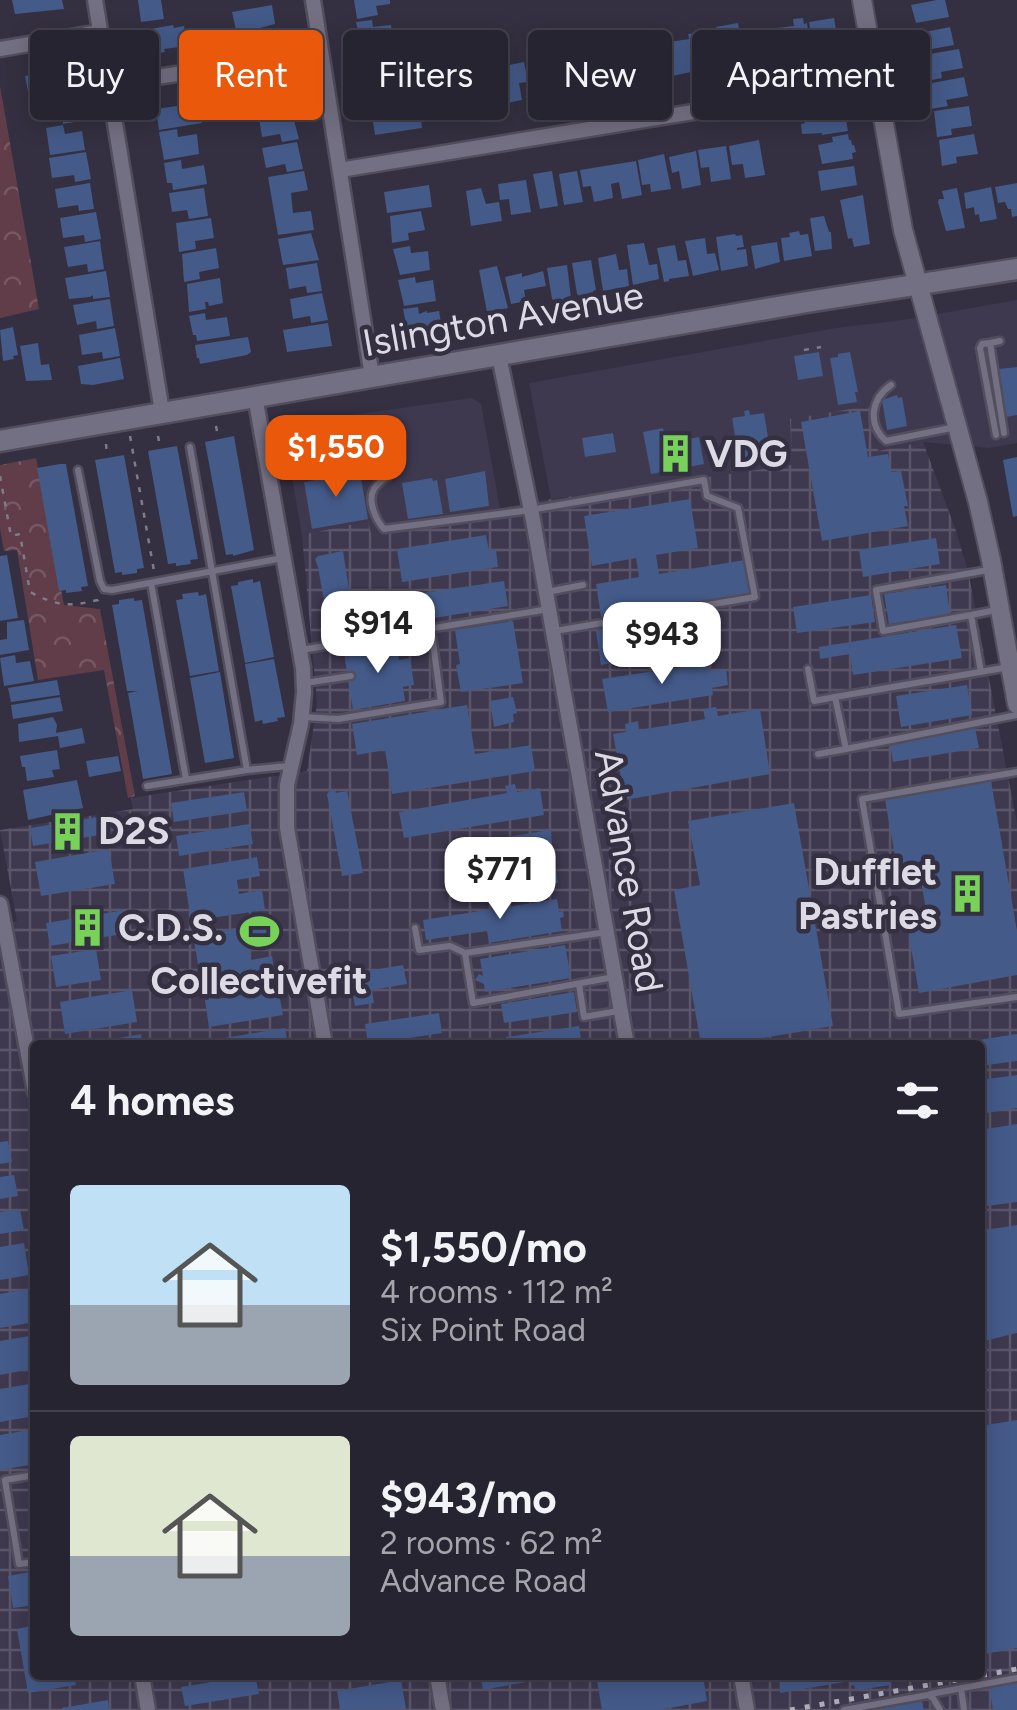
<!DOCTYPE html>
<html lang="en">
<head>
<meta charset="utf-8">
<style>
  :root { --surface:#272431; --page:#33303d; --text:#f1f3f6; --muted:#a4a4ab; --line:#43414d; --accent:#ea580c }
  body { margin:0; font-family:Figtree,sans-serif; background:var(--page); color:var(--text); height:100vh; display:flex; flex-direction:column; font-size:38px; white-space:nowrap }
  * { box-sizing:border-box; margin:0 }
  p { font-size:32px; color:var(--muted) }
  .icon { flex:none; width:55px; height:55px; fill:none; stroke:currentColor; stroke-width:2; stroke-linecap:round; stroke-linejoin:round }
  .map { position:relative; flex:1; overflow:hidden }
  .sheet { position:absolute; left:30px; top:1040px; width:955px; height:640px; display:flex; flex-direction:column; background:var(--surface); border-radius:10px; box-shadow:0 5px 25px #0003,0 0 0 2px var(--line) }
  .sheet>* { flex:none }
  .guide { position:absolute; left:30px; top:30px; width:958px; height:90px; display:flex; gap:20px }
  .price { position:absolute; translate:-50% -85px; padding:0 22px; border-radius:20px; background:#fff; color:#222; font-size:32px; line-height:65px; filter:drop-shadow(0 2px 5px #0008) }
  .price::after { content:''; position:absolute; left:50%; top:60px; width:30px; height:22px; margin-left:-15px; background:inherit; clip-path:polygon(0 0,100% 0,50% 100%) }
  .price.active { background:var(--accent); color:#fff }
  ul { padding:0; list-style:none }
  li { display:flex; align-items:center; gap:30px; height:250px; padding:0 40px }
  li+li { border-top:2px solid var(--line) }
  li span { display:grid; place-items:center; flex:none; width:280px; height:200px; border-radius:10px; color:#555 }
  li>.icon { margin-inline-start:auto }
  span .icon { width:120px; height:120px; fill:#fffc; stroke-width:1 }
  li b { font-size:42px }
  h2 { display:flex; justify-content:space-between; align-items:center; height:120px; padding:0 40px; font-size:42px }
  .pill { padding:0 35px; border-radius:10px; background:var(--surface); box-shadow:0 5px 25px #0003,0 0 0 2px var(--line); font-size:35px; line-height:90px }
  .pill.active { background:var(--accent); color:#fff }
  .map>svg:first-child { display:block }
  .built { fill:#3f3950 }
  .industrial { fill:url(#industrial-grid); fill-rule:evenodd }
  .forest { fill:url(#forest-crowns) }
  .building { fill:#445a89 }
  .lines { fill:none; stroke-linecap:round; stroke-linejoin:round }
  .service-casing { stroke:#524e5d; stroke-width:11 }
  .minor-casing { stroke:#524e5d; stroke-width:19 }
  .tertiary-casing { stroke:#524e5d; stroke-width:22 }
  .secondary-casing { stroke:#524e5d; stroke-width:25 }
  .path { stroke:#7f7c8a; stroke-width:2.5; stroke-dasharray:5 8; stroke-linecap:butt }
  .service { stroke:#747083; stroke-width:6 }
  .minor { stroke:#747083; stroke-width:14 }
  .tertiary { stroke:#747083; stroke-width:18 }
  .secondary { stroke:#747083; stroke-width:20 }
  .rail { stroke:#b0aeba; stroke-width:5; stroke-dasharray:5 10; stroke-linecap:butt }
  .labels { text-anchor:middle; stroke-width:9; stroke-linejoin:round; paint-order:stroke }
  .street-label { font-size:38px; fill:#dcdae4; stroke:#343041 }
  .poi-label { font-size:38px; font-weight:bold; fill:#dcdae4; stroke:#343041; text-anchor:start }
</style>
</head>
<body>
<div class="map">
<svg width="1017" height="1710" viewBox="0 0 1017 1710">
  <defs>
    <pattern id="industrial-grid" width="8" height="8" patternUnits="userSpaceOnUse" patternTransform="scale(2.5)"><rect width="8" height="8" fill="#3f3950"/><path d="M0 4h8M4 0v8" fill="none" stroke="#5a5569"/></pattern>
    <pattern id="forest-crowns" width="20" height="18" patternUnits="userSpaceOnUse" patternTransform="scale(2.5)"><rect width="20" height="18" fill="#603d48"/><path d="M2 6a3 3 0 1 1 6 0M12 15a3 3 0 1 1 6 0" fill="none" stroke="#765862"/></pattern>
  </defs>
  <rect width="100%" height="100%" fill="#343041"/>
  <path class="built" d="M1017,300V443L988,448L923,442L878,451L869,407L793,465L551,499L529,383L836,328L903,320Z
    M472,398L481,404L500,509L370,533L367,521L302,535L283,425Z"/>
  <path class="industrial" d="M869,406L878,451L923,442L955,528L968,571L1017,823V1710H0V925L17,921L0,830L133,809L131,798L307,771L317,703L302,535L368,521L371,533L551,499L792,465L790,419ZM35,1045H980V1675H35Z"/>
  <path class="forest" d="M0,86L39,309L0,318Z
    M36,458L64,605L100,609L135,796L128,798L104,670L38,680L17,550L4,551L0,528V465Z"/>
  <path class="building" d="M12,0H62L64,9L15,14Z
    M138,0H161L164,19L141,22Z
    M354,0H390V4L376,6L378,15L357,19Z
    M937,0H945L949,17L916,23L911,5Z
    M272,5L275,24L256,29L236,30L232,12Z
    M803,18L804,24L807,23L811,53L781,57L776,28L794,26L793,19Z
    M834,18L839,48L814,52L809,22Z
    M372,20L373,27L391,25L393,42L362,47L356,22Z
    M738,23L744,58L723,64L716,27Z
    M173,25L174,28L184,26L187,46L164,49L165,52L149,55L145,30Z
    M950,27L954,45L921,51L915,34Z
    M774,29L778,58L748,63L744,34Z
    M713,30L720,66L667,77L665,61L672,60L669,42L689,39L688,34Z
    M659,40L665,74L641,81L638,63L628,65L631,82L613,85L607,49Z
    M604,48L611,83L586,90L580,53Z
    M395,49L398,66L381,69L382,78L365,80L362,54Z
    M959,49L963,68L941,72L942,78L926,81L924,55Z
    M578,54L581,73L574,74L577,92L560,95L553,58Z
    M551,58L557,92L532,99L526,62Z
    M524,62L528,82L519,83L522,100L506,103L499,67Z
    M496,67L502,101L478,108L472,71Z
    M72,68L75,89L29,97L25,76Z
    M469,72L472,91L464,92L466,110L450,112L444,76Z
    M964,77L968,96L946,100L948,106L931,109L927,84Z
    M382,80L383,87L401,85L404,102L372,108L366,82Z
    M284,85L287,109L264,114L263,112L256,113L255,107L247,108L244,91Z
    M76,93L80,121L63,124L62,116L45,119L41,99Z
    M198,103L202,123L159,130L156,109Z
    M969,106L972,126L951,129L952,135L937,137L934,111Z
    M406,110L407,113L420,111L422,128L375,135L372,115Z
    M292,113L299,139L282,142L280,134L262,137L259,118Z
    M845,114L848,131L822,135V133L802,134L801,124L805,123V121Z
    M63,125L65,134L82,131L85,150L50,155L46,128Z
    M177,129L178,137L197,134L199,154L164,160L159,132Z
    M848,134L849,140H851L852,145H854L856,152L852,153L853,159L822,164L818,145L833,142L832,137Z
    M974,134L978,154L956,157L957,163L942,166L939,140Z
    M759,140L765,175L745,178L743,164L732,165L729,146Z
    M297,142L303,169L287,172L285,164L266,168L262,148Z
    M726,146L731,179L711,182L709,167L701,168L698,150Z
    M696,151L701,185L682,189L679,171L672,173L669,157Z
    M86,152L91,179L75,182L74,175L52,178L49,158Z
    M664,154L671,189L651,192L650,184L642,185L638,160Z
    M181,160L182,169L204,165L207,184L173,190L172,183H167L164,163Z
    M636,161L642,195L622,199L619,182L611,184L613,198L594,202L591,186L583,187L580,170Z
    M854,166L857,185L821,191L818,171Z
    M304,171L308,190L291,193L293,213L311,211L314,230L278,235L268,177Z
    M552,171L558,206L540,209L533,174Z
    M577,171L583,202L564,205L559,174Z
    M526,180L531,212L511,215L509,199L500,200L498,184Z
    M90,183L94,209L79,211L78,205L58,208L55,189Z
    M1017,183V216L1012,217L1011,209H1008L1005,202L998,203L995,187Z
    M429,185L432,207L387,213L384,192Z
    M991,187L997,219L980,222L979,214L975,215L974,207L966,209L964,193Z
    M204,188L208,216L189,219L187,210L172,212L169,193Z
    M481,188L486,204L499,202L502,221L471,226L466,191Z
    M957,188L965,228L946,231L938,202L939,199H944L942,191Z
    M863,195L870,244L854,247L852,238L848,239L840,200Z
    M421,211L425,230L408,233L409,240L392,243L390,216Z
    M96,212L101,239L85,242L84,235L63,238L60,218Z
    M824,216L829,232H831L832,249L815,251L810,218Z
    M211,218L214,238L195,241L196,249L179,252L176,223Z
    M799,231L800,235L808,234L812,256L784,261L781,238L790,237L789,233Z
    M311,233L319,260L283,265L278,239Z
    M735,234L736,236L742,235L744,247L737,248V250L746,249L748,266L721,271L716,237Z
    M705,238L707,254L715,253L719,270L693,276L685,241Z
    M100,241L104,269L88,272L87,264L68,267L64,247Z
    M777,242L780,262L755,269L751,246Z
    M644,243L649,265L657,264L659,279L633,285L627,245Z
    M675,245L678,261L686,260L689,276L669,279V281L664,282L657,248Z
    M410,246L411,253L428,251L430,270L400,275L393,249Z
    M216,248L219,268L199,272L200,279L184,282L182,254Z
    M616,254L619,270L627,269L629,286L603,291L598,258Z
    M591,260L596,290L593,291V294L580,296L577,294L572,263Z
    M317,263L322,291L307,293L306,286L289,289L286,268Z
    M567,265L571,298L555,301L552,299L547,268Z
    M497,266L508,308L487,312L479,270Z
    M106,271L110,297L93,299V295L90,297L69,299L65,278Z
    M543,271L546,286L524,290L526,301L511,304L505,277L522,273V277Z
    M415,277L416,283L433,280L436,301L404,306L398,280Z
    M220,278L223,303L209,306L208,302H205L206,309L189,312L187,284Z
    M322,293L328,320L311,323L310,316L293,319L290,299Z
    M110,299L114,326L97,329L96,321L77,325L73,305Z
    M418,307L419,314L427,311V313L439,311L442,329L408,334L403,309Z
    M205,313L206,320L227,317L230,336L197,341L196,335H193L189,316Z
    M328,323L332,346L287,352L283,330Z
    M13,327L18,355L13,356L14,359L3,361L0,330Z
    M115,328L120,356L103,359L102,352L82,355L79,335Z
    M248,337L251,352L247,355L200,364L199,358H197L195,345Z
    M38,343L41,365L49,364L52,380L26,381L20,346Z
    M819,352L823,376L798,380L794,356Z
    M850,352L858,392H855L857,402L838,405L830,358L838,357V354Z
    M120,358L124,379L93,385L81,384L78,366Z
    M1017,367V415L1006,417L999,369Z
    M897,395L898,398L902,397L907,426L887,430L882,400Z
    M749,410L750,415L764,413L770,449L763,450L765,461L740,465L732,418L745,416L744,411Z
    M860,411L868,457L888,454L891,472L901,471L908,506H904L908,526L822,541L801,422Z
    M663,428L666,443L699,437L704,464L651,474L643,432Z
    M613,433L616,452L585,457L582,438Z
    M234,436L254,550L233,556V554L226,555L205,442Z
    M177,446L198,559L190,560L191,564L176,566V563L168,564L148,451Z
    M124,455L144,568L137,569V573L122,575V572L115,573L95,460Z
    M1017,457V516L1013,517L1003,460Z
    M60,464H66L88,586L81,587L82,591L66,593V590L59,591L37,468Z
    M485,471L489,506L450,512L445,479Z
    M360,472L368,519L312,529L304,482Z
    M432,478L433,481L437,480L443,514L408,519L402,483Z
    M690,499L698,548L656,555L659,574L745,560L750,593L601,617L596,584L639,577L636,558L592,566L584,516Z
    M486,535L489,551L496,550L498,567L402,582L397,549Z
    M936,538L940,564L863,577L859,550Z
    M343,551L350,596L324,601L318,567L315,559L318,556Z
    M7,555L18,618L0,621V556Z
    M253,579V583L260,581L274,657L245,663L231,586L238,585V582Z
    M504,581L508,606L379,627L375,600Z
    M946,585L950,615L889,624L884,594Z
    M198,592L199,596L206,594L219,671L190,676L176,600L183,599L182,594Z
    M871,595L875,622L797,633L793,607Z
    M134,598V601L142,600L172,774L143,779L128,693L138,691H127L112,605L119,604V600Z
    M696,616L698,628L703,627L706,645L695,650L696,655L685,657L684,652L601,665L596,631Z
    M24,620L29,650L0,655V640L7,639V622Z
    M513,621L523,683L461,692L456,665L460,664L455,630Z
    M956,625L962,658L853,675L850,654L820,659L819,647Z
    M396,643L399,660L410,658L414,685L403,687L405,701L353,710L348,680L351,676V671L347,672L344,652Z
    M15,655L16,663L30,661L34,681L4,686L0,658Z
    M274,659L285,717L277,718L278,721L263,724L262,720L255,722L245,664Z
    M708,663L709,671L726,669L728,685L712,688L713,695L608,712L602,679Z
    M220,672L234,758L205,763L190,678Z
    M57,680L60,695L11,702L8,688Z
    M967,685L972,715L901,727L896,696Z
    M60,697L63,711L13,719L11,705Z
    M513,697L517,713L513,714L514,722L494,727L490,701Z
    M467,705L475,754L531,745L535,771L392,794L385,750L357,755L352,724Z
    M716,707L718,716L760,709L770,774L625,800L613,734L626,732L625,724L638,721L639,730L705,719L703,709Z
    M53,717L57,725L56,733L82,728L85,743L60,748L58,736L19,742L18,724Z
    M975,728L979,748L893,762L890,743Z
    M57,750L60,769L52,770L54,777L27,781L25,767H22L20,756Z
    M118,756L121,771L89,777L86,761Z
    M77,780L83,808L28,820L23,790Z
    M991,781L1017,931V975L919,993L906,919L927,916L919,869L898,873L885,800Z
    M515,784L517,792L540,788L544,815L404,838L399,812L507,793L505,786Z
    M335,790L336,793L347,791L363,873L342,876L327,794L329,792Z
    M244,792L247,811L174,822L171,803Z
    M794,803L833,1026L723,1045H701L674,890L700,885L688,821Z
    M103,816L106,834L33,846L30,828Z
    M249,824L253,844L179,856L176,836Z
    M550,830L558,883L476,896L471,860L464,861L462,850L469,849L468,843Z
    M109,849L115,884L41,896L35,862Z
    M257,857L260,876L237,880L239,894L262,890L265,910L191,921L183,869Z
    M557,899L559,912L563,911L564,917L560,918L562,931L489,943L487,931L426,940L423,920Z
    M125,910L129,933L50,946L46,923Z
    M267,923L270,943L249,946L251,960L272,956L275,976L214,986L217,999L278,989L283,1015L209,1027L205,1000H209L207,987L202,988L193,935Z
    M565,945L571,978L485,992L484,984L475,980L479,974L483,976L480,959Z
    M96,949L101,980L56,987L51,956Z
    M403,965L407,984L372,990L374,1003L355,1006L349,974Z
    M132,990L137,1022L65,1034L60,1002Z
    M574,992L577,1012L504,1023L501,1004Z
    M439,1013L442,1033L368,1044L365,1024Z
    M579,1026L582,1045H507L506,1037Z
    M285,1028L288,1045H213L212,1040Z
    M141,1034L143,1045H91V1043Z
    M1017,1034V1061L980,1066V1045H959V1043Z
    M1017,1075V1108L980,1114V1080Z
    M1017,1124V1202L980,1207V1130Z
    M8,1141L12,1162L0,1164V1142Z
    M14,1175L18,1196L0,1199V1177Z
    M20,1209L24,1230L0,1234V1212Z
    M1017,1225V1333L980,1342V1231Z
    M24,1243L29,1275L0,1280V1247Z
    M32,1288L35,1322L0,1328V1294Z
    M35,1335V1368L0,1375V1341Z
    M35,1383V1416L0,1422V1389Z
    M1017,1420V1648L980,1655V1426Z
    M35,1429V1464L0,1470V1435Z
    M35,1571V1605L13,1608L8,1576Z
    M35,1625V1675H74L76,1685L28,1693L17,1629Z
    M255,1675L259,1694L185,1706L181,1687Z
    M480,1675H553V1677L483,1690Z
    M596,1675H703L707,1701L659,1710H602Z
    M779,1675H900V1677L889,1679L890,1685L865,1689H855L854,1685L850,1686V1681L780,1693Z
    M401,1680L406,1709L340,1710L337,1691Z
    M1017,1681V1710H993L989,1686Z
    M108,1700L109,1710H62V1708Z
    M922,1701L924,1710H882V1708Z"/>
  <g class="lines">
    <defs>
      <path id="service" d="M1000,341L990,343L1004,433
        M990,343L982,344L980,348L996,435
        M891,385C871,399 867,424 886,441L956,427
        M190,447L247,770
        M78,470L100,581L104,589L112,590L283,558
        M387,477C384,479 375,486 374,489C367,501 376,520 384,529L530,510L704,480L707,496L738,508L755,597L555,631
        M151,583L186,779
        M547,592L583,585
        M971,615L883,631L876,590L988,570
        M301,650L549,609
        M1009,667L835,697L846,749L1017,715
        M808,669L814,701L835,697
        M981,672L971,615L996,610
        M305,683L351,676
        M303,717L338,719L441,702L431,628
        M818,754L846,749
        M1017,772L862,799L899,1014L1017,997
        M147,786L247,770L288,766
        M415,928L419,950L450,946L465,953
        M607,932L465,953L473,1003L614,977
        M579,984L584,1017L618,1011
        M35,1475L5,1480L19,1564L35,1562
        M961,1688L964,1710
        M930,1694L1017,1678
        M844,1710L928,1695L933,1698L940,1710"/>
      <path id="minor" d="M95,0L162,412
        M313,0L372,377
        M0,49L100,32
        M109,84L320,53
        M340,170L876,82
        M499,356L533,520L627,1045
        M255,396L303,668L304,692L301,724L287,785V828L325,1045
        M0,904L35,1092
        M142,1675L148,1710
        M437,1675L443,1710
        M741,1675L747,1710"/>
      <path id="tertiary" d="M862,0L903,230L978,502L991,560L1017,704"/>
      <path id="secondary" d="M0,441L807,302L1017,269"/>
    </defs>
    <use href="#service" class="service-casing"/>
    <use href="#minor" class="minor-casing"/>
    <use href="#tertiary" class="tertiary-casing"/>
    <use href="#secondary" class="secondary-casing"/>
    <path class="path" d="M804,350L821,347
      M216,426L218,436
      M130,436L154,571
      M158,436L160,447
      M106,444L107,455
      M0,476L11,536L20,534L30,592C57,606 68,607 98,600L100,596"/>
    <use href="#service" class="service"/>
    <use href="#minor" class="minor"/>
    <use href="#tertiary" class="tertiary"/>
    <use href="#secondary" class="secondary"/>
    <path class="rail" d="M790,1710L1017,1669"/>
  </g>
  <defs>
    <symbol id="building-bare" viewBox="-9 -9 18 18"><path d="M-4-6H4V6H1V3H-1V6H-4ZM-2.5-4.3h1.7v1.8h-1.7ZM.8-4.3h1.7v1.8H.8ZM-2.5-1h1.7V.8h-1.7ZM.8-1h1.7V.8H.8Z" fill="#78d158" stroke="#343041" stroke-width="2.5" paint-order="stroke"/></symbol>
    <symbol id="stadium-bare" viewBox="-9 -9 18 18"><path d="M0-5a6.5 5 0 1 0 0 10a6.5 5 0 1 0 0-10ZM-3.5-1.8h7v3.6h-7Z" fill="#78d158" stroke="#343041" stroke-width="2.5" paint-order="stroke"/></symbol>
  </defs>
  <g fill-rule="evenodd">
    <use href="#building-bare" x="648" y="426" width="55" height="55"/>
    <use href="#building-bare" x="40" y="804" width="55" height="55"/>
    <use href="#building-bare" x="940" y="866" width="55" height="55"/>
    <use href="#building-bare" x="60" y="900" width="55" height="55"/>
    <use href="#stadium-bare" x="232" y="904" width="55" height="55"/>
  </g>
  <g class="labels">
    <g class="street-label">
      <text transform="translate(503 319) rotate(-10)" y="13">Islington Avenue</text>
      <text transform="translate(629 871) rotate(80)" y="13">Advance Road</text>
    </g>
    <g class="poi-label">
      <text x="705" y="467">VDG</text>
      <text x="98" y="844">D2S</text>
      <text x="937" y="885" text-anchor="end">Dufflet<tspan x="937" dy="44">Pastries</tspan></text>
      <text x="118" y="941">C.D.S.</text>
      <text x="259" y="994" text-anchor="middle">Collectivefit</text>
    </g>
  </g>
</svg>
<b class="price active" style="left:336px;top:500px">$1,550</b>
<b class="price" style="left:378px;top:676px">$914</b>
<b class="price" style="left:662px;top:687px">$943</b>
<b class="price" style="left:500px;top:922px">$771</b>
<div class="guide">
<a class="pill">Buy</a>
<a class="pill active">Rent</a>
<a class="pill">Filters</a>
<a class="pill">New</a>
<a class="pill">Apartment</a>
</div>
<section class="sheet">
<h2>4 homes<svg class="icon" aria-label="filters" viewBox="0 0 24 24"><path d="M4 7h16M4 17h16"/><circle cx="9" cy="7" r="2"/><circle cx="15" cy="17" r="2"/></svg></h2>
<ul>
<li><span style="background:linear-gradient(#bfe0f5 60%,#9aa5b1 0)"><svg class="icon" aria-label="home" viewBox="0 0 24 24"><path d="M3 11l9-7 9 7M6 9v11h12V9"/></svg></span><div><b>$1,550/mo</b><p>4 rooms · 112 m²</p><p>Six Point Road</p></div></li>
<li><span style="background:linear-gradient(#dfe7d0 60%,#9aa5b1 0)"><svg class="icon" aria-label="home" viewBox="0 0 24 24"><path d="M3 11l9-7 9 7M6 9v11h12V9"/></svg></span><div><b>$943/mo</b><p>2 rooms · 62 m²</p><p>Advance Road</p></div></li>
</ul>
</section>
</div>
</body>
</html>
